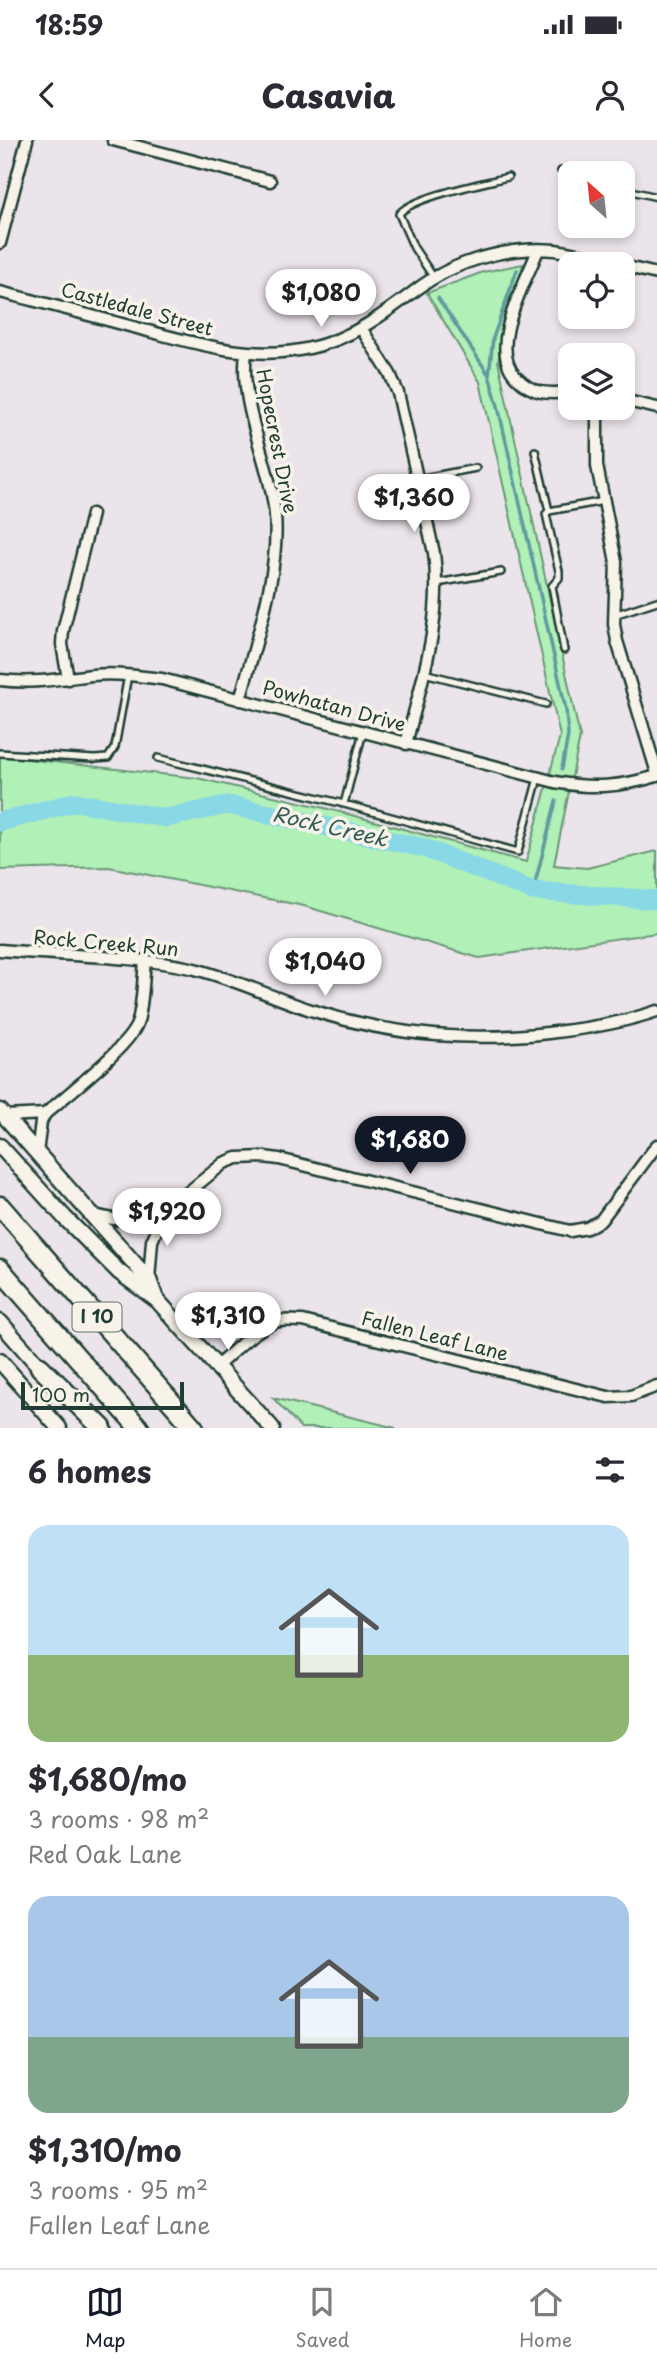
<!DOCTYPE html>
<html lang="en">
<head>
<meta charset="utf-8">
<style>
  :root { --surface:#fff; --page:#f7f7f7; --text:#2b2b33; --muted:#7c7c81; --line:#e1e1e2; --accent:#111827 }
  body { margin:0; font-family:"Playpen Sans",sans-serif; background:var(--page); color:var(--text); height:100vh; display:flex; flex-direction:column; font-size:26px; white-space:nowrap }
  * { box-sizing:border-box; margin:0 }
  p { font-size:23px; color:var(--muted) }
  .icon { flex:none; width:38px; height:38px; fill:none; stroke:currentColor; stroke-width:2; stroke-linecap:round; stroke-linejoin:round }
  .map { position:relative; height:1288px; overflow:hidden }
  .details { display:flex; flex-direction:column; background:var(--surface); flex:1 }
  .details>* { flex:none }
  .needle { width:46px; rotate:333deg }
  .fabs { position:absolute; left:558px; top:21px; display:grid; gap:14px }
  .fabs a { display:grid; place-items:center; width:77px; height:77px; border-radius:14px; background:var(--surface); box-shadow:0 4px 10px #0003; font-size:35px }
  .scale { position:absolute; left:21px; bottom:18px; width:163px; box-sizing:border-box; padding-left:7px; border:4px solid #1f3d34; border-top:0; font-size:19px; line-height:24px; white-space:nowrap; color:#1f3d34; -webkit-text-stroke:5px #f7f3e8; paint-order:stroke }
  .price { position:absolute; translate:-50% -60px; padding:0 16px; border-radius:24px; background:#fff; color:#222; font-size:23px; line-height:46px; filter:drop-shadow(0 2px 4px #0008) }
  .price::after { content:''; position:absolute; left:50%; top:42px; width:21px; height:16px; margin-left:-10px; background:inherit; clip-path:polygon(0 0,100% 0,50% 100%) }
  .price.current { background:var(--accent); color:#fff }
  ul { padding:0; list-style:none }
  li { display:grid; align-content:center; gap:14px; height:371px; padding:0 28px }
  li span { display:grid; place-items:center; height:217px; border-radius:21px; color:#555 }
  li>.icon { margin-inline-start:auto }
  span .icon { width:126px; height:126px; fill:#fffc; stroke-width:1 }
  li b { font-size:30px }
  h2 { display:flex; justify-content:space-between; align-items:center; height:84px; padding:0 28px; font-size:30px }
  .status { display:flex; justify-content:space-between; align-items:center; height:49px; padding:0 35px; background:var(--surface); direction:ltr }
  .status svg { height:19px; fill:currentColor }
  header { display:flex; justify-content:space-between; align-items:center; height:91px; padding:0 28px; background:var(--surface); font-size:32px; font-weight:800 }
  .menu { display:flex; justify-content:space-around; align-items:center; height:98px; border-top:2px solid var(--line); background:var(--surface); font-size:19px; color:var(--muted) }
  .menu a { display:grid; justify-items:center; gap:4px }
  .menu .current { color:var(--accent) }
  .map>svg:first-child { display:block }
  .green { fill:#b1f0b7; stroke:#689676; stroke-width:2 }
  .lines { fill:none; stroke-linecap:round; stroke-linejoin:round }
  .stream { stroke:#5f9a9f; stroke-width:3.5 }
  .river { stroke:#89d8e6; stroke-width:19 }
  .lane-casing { stroke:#1f3d34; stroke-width:10 }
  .street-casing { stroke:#1f3d34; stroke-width:15 }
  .secondary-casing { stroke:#1f3d34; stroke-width:19 }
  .highway-casing { stroke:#1f3d34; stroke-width:23 }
  .lane { stroke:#f7f3e8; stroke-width:5 }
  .street { stroke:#f7f3e8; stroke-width:10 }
  .secondary { stroke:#f7f3e8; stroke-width:14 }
  .highway { stroke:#f7f3e8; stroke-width:18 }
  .labels { text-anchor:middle; stroke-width:7; stroke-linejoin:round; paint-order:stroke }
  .shield { fill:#f7f3e8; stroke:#60746a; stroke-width:2 }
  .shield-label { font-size:18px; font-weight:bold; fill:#1f3d34 }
  .street-label { font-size:19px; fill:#1f3d34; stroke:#f7f3e8 }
  .water-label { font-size:21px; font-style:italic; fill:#345c58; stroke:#f7f3e8 }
</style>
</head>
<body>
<div class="status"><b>18:59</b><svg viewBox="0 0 49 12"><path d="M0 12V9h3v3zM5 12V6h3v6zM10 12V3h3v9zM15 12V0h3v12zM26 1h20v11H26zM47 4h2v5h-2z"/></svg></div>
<header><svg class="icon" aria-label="back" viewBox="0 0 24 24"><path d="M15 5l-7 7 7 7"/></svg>Casavia<svg class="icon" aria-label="person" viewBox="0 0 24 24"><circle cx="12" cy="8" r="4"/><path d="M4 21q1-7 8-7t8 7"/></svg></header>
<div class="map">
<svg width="657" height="1288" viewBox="0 0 657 1288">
  <rect width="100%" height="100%" fill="#ece4eb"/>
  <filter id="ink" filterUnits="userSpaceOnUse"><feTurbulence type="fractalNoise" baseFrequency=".0143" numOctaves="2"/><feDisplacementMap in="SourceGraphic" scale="14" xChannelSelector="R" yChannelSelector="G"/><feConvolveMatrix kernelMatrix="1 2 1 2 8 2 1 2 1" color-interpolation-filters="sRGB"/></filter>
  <g filter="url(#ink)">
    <path class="green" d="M523,124L498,221L580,597L554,725L587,728L657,711V793L479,818L304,766L109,727L0,730V616L197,638L325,668L526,722L560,596L480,242L427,153L483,132Z
      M273,1258L396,1288H301Z"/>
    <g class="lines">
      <path class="stream" d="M438,158L489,235L498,266L566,570L568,595L562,629
        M489,235L493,198L517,130
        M533,751L556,661"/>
      <path class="river" d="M0,682L75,662L165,678L228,665L424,708L533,751L657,760"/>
      <defs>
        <path id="lane" d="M561,31L570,34
          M623,49L657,57
          M434,138L414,108L399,74C412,57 484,43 508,37
          M535,311L549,371
          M418,339L476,328
          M437,443L501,432
          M614,475L657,461
          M564,510L552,446L559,438V431L546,374L549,371L604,361
          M424,533L546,564
          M0,613L94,619L108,618L115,607L128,535
          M158,618L344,664L518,712L538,638
          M344,664L363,592"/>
        <path id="street" d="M113,0L270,41
          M0,103L27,0
          M538,110C525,144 487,207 516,237C533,255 548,254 570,252
          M623,126L657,134
          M0,152C44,163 89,175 133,187C191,202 249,222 310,208C351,199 383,175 416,150C454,121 507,106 555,110C576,113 597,119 617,124
          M361,188L390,234L398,253L434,413C443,479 422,540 406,604
          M623,260L657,268
          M597,268V326L616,422L614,484L617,501L657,633
          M68,539L62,504L63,491L92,374
          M0,540C32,544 60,539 92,535C116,533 139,536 162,539L555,642C593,649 620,647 657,636
          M240,560C255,503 280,434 275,375C270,320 239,268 246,212
          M0,810C63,816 129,815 191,828C232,838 271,857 311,870C396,897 476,903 564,891C597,887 625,882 657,871
          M45,974C66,955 132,905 138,881C143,862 143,840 145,821
          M5,976L45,974L41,982L37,1013
          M92,1074C120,1083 137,1081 165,1071
          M149,1140L152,1101L165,1071L224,1023L237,1018L264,1017L279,1019L570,1091L587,1088L601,1080L657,1005
          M217,1226C232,1213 256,1188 275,1182C284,1179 293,1181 303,1181L608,1257L631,1256L657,1246"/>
        <path id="secondary" d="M0,971L149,1140L156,1159
          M0,1006L65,1078L119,1132L157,1160L272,1288
          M0,1182L46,1234
          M0,1221L59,1288"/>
        <path id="highway" d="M0,1066L194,1288
          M0,1129L139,1288
          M40,1227L102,1288"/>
      </defs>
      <use href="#lane" class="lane-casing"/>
      <use href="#street" class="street-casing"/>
      <use href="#secondary" class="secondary-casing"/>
      <use href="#highway" class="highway-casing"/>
      <use href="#lane" class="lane"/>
      <use href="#street" class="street"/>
      <use href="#secondary" class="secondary"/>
      <use href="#highway" class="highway"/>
    </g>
  </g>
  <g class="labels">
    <rect class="shield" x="72.5" y="1162.5" width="49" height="29" rx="5"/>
    <g class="shield-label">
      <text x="97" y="1183">I 10</text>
    </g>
    <g class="street-label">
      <text transform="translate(137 169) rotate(15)" y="7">Castledale Street</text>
      <text transform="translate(277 301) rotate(79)" y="7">Hopecrest Drive</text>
      <text transform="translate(334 566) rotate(15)" y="7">Powhatan Drive</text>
      <text transform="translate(106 803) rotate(5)" y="7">Rock Creek Run</text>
      <text transform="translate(435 1196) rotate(14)" y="7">Fallen Leaf Lane</text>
    </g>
    <g class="water-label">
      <text transform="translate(330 687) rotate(13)" y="7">Rock Creek</text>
    </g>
  </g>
</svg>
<div class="fabs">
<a><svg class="needle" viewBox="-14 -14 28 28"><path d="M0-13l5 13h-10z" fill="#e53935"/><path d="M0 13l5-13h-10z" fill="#7c7c81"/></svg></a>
<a><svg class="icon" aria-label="locate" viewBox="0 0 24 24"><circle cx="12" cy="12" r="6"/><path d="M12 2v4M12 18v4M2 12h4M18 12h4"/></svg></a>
<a><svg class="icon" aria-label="layers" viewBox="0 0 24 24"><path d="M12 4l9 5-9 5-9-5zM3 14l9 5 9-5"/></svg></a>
</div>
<div class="scale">100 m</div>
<b class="price" style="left:321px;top:189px">$1,080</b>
<b class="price" style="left:414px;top:394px">$1,360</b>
<b class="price" style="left:325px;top:858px">$1,040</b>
<b class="price current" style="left:410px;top:1036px">$1,680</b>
<b class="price" style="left:167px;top:1108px">$1,920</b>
<b class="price" style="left:228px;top:1212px">$1,310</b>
</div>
<section class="details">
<h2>6 homes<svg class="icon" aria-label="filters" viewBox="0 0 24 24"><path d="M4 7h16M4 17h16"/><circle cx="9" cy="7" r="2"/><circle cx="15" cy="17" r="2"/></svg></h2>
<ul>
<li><span style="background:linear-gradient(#bfe0f5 60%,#8fb573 0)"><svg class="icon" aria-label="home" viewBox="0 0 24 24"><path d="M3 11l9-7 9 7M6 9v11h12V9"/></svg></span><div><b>$1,680/mo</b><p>3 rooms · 98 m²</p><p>Red Oak Lane</p></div></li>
<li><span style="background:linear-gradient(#a9c7e8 65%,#7fa58c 0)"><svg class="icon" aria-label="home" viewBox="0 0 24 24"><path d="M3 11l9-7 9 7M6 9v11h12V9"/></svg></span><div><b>$1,310/mo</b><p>3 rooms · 95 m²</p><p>Fallen Leaf Lane</p></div></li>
</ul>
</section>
<nav class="menu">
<a class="current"><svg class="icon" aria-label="map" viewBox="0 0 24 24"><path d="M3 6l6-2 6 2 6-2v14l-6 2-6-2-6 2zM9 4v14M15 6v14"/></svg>Map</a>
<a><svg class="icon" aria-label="saved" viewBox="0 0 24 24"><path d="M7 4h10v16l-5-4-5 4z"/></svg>Saved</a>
<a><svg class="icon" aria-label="home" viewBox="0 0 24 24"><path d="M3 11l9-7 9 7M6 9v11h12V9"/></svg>Home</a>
</nav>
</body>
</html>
